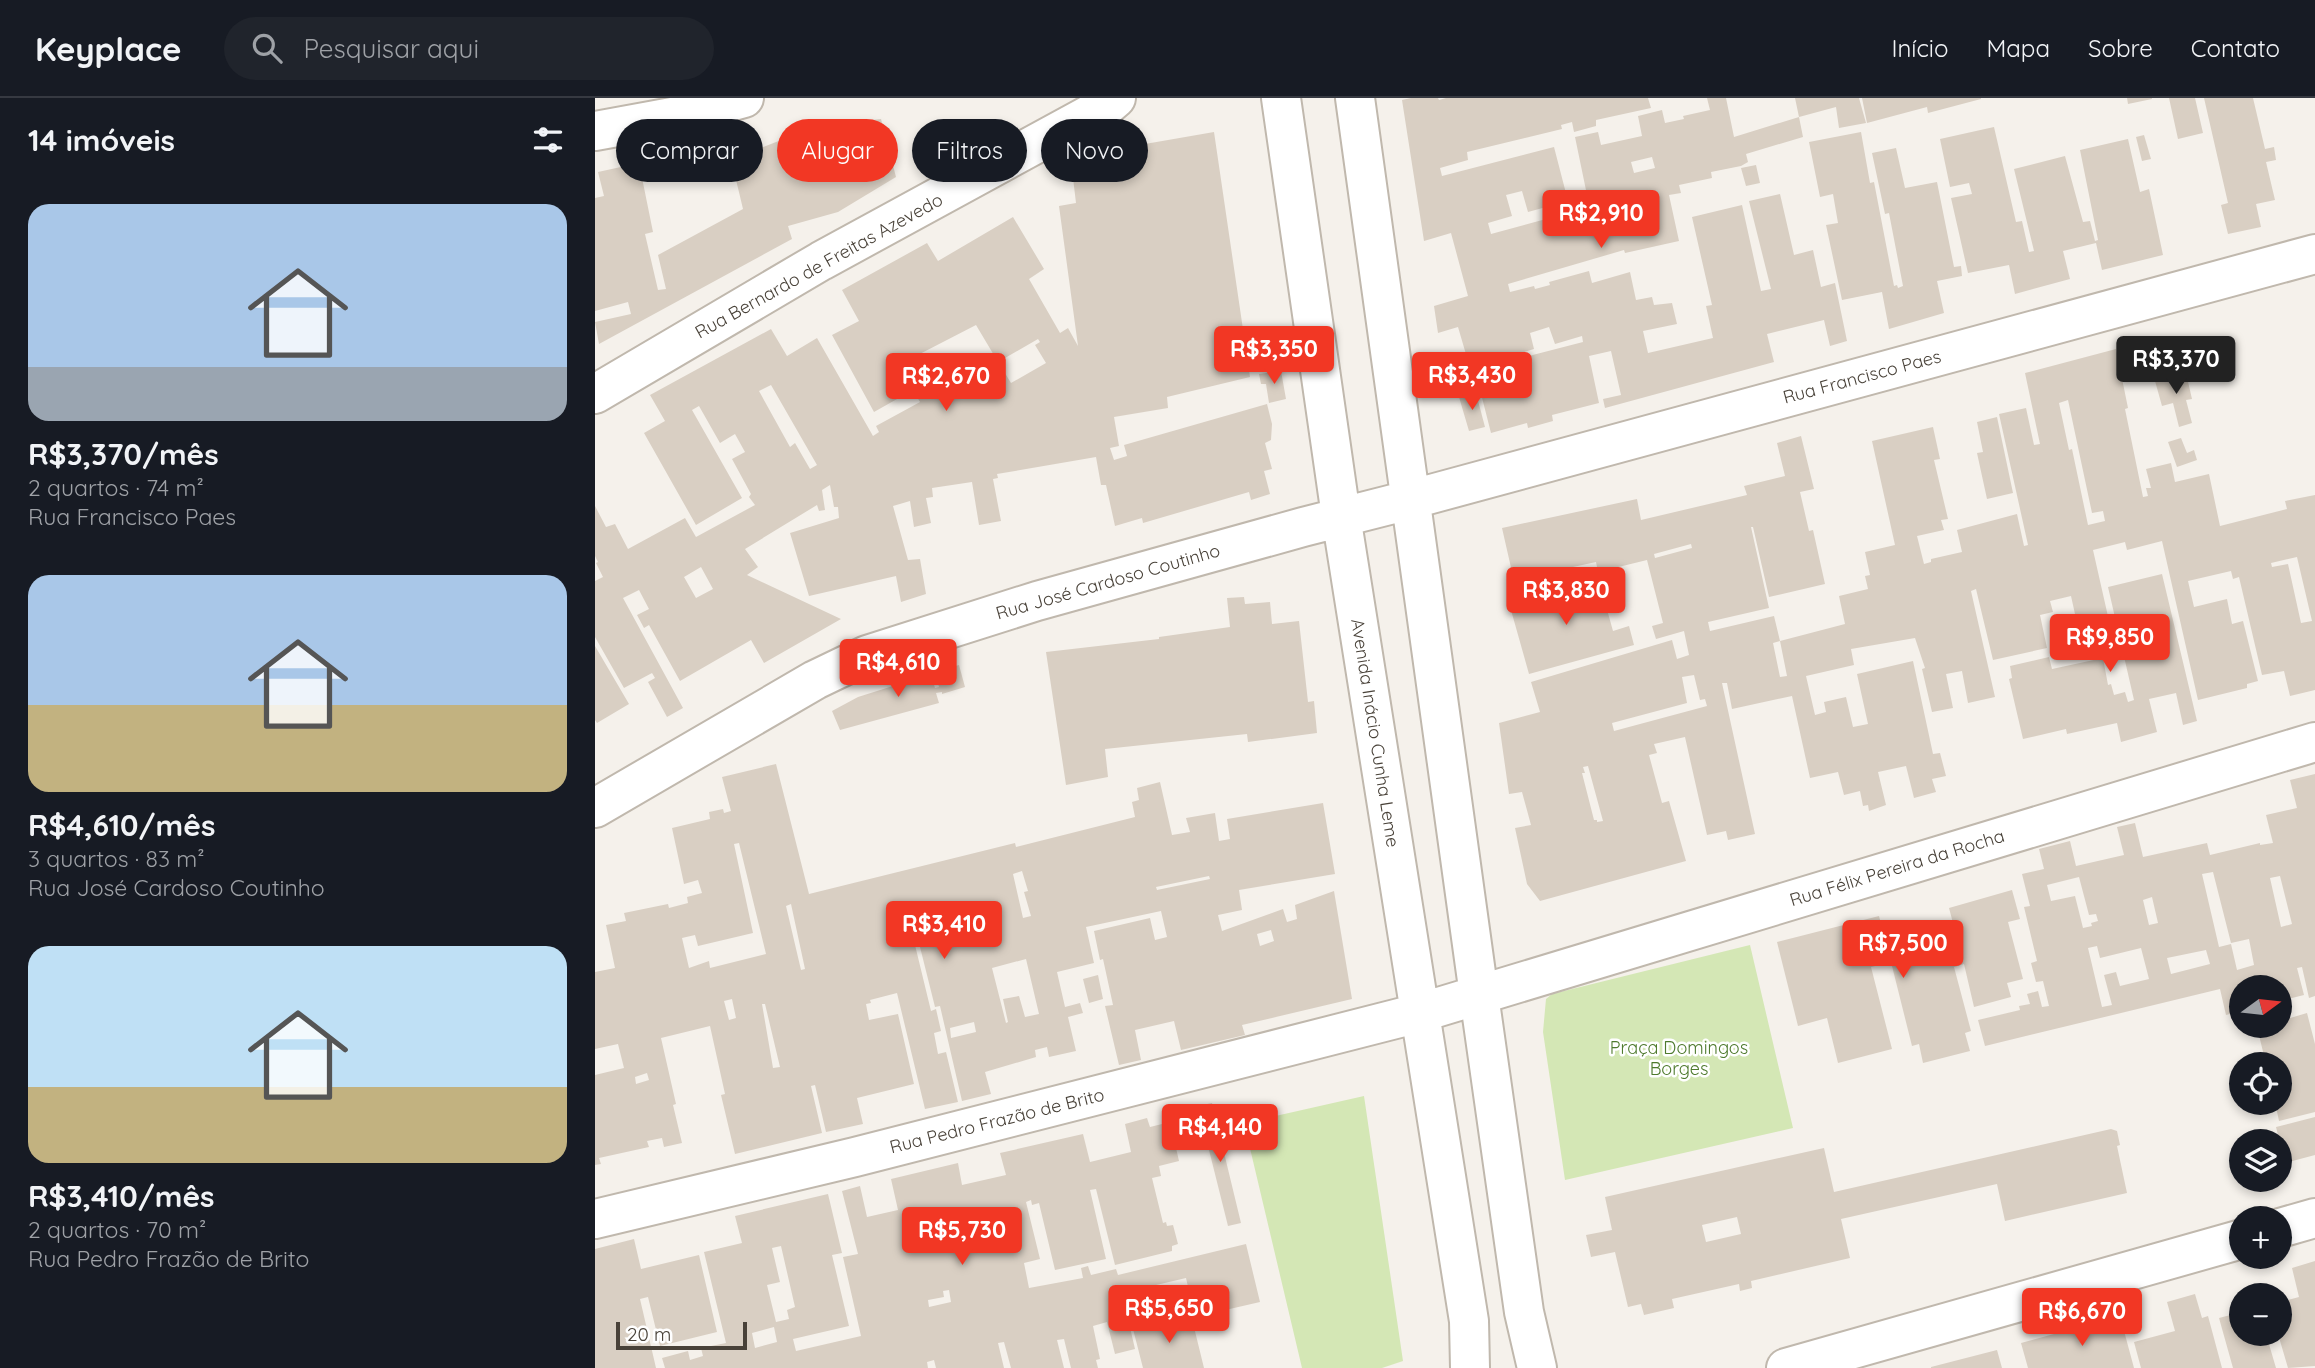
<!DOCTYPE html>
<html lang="pt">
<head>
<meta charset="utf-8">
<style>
  :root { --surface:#171b24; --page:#20242c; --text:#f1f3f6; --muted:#9ea1a6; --line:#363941; --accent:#f23724 }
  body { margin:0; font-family:Quicksand,sans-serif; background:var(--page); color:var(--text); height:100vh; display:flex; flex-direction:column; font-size:26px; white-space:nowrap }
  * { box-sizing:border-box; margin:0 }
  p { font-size:23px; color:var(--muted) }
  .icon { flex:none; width:38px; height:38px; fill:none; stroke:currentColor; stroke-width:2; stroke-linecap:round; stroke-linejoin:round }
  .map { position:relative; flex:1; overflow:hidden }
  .side { display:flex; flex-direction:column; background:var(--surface); width:595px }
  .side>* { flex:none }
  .banner { position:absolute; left:21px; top:21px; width:665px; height:63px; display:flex; gap:14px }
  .needle { width:46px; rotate:75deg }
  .fabs { position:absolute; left:1634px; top:877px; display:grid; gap:14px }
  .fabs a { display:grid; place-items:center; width:63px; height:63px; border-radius:50%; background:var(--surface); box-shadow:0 4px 10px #0003; font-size:35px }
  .scale { position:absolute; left:21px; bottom:18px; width:131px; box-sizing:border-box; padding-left:7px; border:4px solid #494239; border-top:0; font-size:19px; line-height:24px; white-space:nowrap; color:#494239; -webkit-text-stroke:5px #fff; paint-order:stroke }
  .price { position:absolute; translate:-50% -60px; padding:0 16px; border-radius:7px; background:var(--accent); color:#fff; font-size:23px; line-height:46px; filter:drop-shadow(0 2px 4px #0008) }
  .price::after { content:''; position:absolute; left:50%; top:42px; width:21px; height:16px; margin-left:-10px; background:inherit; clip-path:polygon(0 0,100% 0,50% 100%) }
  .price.current { background:#222; color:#fff }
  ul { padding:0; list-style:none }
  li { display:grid; align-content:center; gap:14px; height:371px; padding:0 28px }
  li span { display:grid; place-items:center; height:217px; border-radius:21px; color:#555 }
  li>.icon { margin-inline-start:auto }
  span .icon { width:126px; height:126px; fill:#fffc; stroke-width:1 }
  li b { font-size:30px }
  h2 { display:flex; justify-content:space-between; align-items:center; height:84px; padding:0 28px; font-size:30px }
  .tag { padding:0 24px; border-radius:32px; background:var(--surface); box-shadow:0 4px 10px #0003; font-size:24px; line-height:63px }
  .tag.current { background:var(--accent); color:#fff }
  header { display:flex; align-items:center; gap:42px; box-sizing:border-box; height:98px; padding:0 35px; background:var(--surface); border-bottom:2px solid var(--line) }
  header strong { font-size:33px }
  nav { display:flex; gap:38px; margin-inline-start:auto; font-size:24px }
  .search { width:490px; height:63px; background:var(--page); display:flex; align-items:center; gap:18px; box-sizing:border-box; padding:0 24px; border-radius:38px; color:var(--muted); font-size:26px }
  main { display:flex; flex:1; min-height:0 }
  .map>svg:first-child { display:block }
  .green { fill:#d4e7b5 }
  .building { fill:#d9cfc3; fill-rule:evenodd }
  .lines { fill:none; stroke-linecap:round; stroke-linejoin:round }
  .minor-casing { stroke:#c0b8ad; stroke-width:42 }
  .minor { stroke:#fff; stroke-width:38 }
  .labels { text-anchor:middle; stroke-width:5; stroke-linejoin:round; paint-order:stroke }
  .street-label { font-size:18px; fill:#494239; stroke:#fff }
  .park-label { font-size:18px; fill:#4e7a2d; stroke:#fff }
</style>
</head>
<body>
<header>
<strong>Keyplace</strong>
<div class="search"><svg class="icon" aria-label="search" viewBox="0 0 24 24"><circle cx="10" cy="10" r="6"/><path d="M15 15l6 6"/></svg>Pesquisar aqui</div>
<nav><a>Início</a><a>Mapa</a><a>Sobre</a><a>Contato</a></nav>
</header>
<main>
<section class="side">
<h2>14 imóveis<svg class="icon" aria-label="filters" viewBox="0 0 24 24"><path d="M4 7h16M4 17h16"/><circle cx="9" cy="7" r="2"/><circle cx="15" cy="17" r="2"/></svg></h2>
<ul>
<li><span style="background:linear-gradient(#a9c7e8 75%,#9aa5b1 0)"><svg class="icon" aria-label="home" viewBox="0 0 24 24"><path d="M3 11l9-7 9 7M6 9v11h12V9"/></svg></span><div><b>R$3,370/mês</b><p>2 quartos · 74 m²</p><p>Rua Francisco Paes</p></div></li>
<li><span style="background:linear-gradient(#a9c7e8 60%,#c2b280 0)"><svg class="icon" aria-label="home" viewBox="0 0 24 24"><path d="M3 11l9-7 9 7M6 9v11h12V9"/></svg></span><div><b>R$4,610/mês</b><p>3 quartos · 83 m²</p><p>Rua José Cardoso Coutinho</p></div></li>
<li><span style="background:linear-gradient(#bfe0f5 65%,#c2b280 0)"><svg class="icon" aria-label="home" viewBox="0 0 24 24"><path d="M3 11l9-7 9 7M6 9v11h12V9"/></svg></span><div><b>R$3,410/mês</b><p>2 quartos · 70 m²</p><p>Rua Pedro Frazão de Brito</p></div></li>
</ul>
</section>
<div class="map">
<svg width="1720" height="1270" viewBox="0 0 1720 1270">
  <rect width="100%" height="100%" fill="#f5f1eb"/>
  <path class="green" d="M1155,847L1198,1030L970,1082L948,934L951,901L957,896Z
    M769,998L808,1263L787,1270H707L649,1025Z"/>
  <path class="building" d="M816,0H843L844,2L851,0H1053L1056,10L1001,22V28L979,34L977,24L966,27L967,31L872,54L873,62L845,70L847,78L959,49L973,103L933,114L927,93L911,97L917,118L893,125L896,136L984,112L981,101L992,97L980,39L1003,34L1006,47L1047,38L1043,18L1067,12L1070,25L1089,21L1088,18L1115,12L1112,0H1131L1139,39L1204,19L1208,39L1151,56L1153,64L1146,68L1116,74L1117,80L1084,87L1086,95L1074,97L1084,143L1030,155L1029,152L913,186L915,194L939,188L940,191L955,187L954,184L994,173L997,185L1035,174L1041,202L1057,199L1059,207L1077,205L1082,226L1048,233L1053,255L1118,240L1111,208L1117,207L1097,119L1147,107L1166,193L1176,191L1154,103L1185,96L1199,157L1218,152L1226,189L1240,185L1252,243L1235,248L1229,222L1172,236L1179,264L1010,310L1008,301L1026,297L1016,253L994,258L1004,305L957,317L958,323L933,330L932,325L896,335L880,272L988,244L987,238L960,246L954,229L935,235L939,251L875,270L863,229L843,235L839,208L873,198L856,135L829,143L807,2ZM1057,59L1060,70L1039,75L1036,64Z
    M1200,0H1264L1271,25L1244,30L1241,9L1204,19Z
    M1267,0H1386V1L1333,15L1332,9L1272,25Z
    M1532,0H1557V1L1533,6Z
    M1574,0H1600L1608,35L1583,41Z
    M1609,0H1658L1670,51L1679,49L1681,62L1671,64L1680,102L1661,106L1666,129L1633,136L1626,107L1633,105Z
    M286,21L301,79L243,114L193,128L197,141L4,246L0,224L36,216L33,204L0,213V100L9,98L3,74L44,65L58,134L50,136L63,192L71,191L63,157L148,111L132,44L154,39L158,53L222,28Z
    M1399,29L1421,124L1427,123L1434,154L1439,153L1419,71L1470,58L1488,124L1495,123L1500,143L1503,142L1485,52L1533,41L1545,94L1554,91L1568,157L1507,172L1501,145L1468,153L1475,181L1420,196L1414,167L1373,175L1356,100L1377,96L1374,85L1355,89L1345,41Z
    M619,34L655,279L572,299L573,310L519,319L524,348L515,350L519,362L532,358L529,347L672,306L677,326L676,342L670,345L677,371L669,373L675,396L656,402L654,394L548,425L547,420L520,428L511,387H506L501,359L402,376L403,380L398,381L406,423L384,427L377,384L337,390L338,399L331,400L336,425L319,429L315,403L298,408L313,462L325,461L331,496L306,504L301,478L214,498L195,435L244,420L243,409H239L235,387L227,392L230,412L224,413L222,407L150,451L163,469L152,477L246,521L169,565L156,542L85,583L54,527L49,530L42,517L54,511L44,492L28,500L88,610L72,619L53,584L60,580L57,575L29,590L0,539V483L8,479L1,465L3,464L0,458V408L11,429L20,426L33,451L90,420L101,439L160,407L154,399L156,396L137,361L150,354L140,336L125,345L104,308L97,312L147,400L101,427L49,335L70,323L55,297L176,231L192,258L222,240L278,338L284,334L281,328L325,304L318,292L279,314L237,237L264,223L247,192L332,145L343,163L418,119L449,171L434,181L465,235L473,230L483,248L464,108L481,105L478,80L530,71L527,50ZM381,227L403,264L443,241L445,244L440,247L451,265L416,285L405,267L354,295L344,276L330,283L317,260ZM176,287L222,367L215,371L200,345L195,349L164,293ZM106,469L118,491L101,500L89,479Z
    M1266,34L1275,85L1279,84L1299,188L1302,187L1303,190L1308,188L1294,115L1290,116L1277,55L1301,50L1310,90L1342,84L1359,169L1366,168L1367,178L1342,183L1349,215L1294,231L1287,194L1247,202L1231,127L1243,125L1238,96L1225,99L1214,44Z
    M1549,37L1556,61L1547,63L1541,39Z
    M1161,67L1165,85L1151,88L1146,70Z
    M1521,251L1533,310L1530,311L1548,399L1553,398L1551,390H1556L1551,371L1576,365L1580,384L1614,376L1625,428L1692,411L1690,403L1720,397V592L1695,598L1689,573L1667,577L1644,479L1638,481L1636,473L1593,483L1599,509L1632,501L1637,526L1648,523L1663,583L1652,586V590L1603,602L1567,443L1532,452L1530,444L1498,452L1519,545L1488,552L1476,498L1455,503L1458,514L1445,517L1452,550L1398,562L1381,491L1376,493L1400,599L1373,605L1367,573L1351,576L1358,610L1337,614L1327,571L1330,570L1320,540L1256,551L1259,567L1211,578L1220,617L1231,614L1229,604L1251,599L1258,629L1273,626L1262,576L1318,563L1338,656L1345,655L1351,678L1337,681L1341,694L1319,700L1311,668L1283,674L1291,707L1274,713L1273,707L1268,708L1265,693L1249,697L1243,674L1215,680L1197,598L1137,611L1132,585H1127L1160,736L1133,742L1131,733L1112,737L1090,639L1059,646L1062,655L1054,657L1067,705L1074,703L1091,763L945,803L932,786L920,730L936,727L927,694L914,696L904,625L945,614L936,584L1077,542L1082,561L1094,557L1089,533L1061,541L1057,528L1068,525L1052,462L1003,474L1001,464L978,469L980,481L922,496L907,430L1042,401L1046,422L1152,397L1149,388L1190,378L1182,345L1206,338L1219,391L1205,394L1214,433L1218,432L1230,486L1174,499L1158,429H1156L1174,510L1113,524L1115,533L1179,518L1185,543L1250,526L1244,498L1273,491L1270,478L1275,477L1270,454L1300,447L1277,343L1338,329L1345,361L1339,362L1353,421L1346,422L1349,432L1322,438L1329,466L1336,464V461L1367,454L1362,432L1422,416L1429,448L1433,447L1404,316L1431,310L1439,347L1445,346L1430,275ZM1473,302L1497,415L1508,413L1510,423L1493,427L1477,351L1474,352L1464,305ZM1096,446L1097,450L1060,460L1059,456ZM1702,459L1717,523L1706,525L1693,466L1677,469L1676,465ZM1185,543L1192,578L1185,579L1178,545ZM1099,577L1105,602L1110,601L1112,608L1019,633L1017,625L1092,605L1087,579ZM993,668L1008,723L1002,724V722H999L987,675H990L988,669Z
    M686,273L691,301L674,305L671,286H666L664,276Z
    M1591,275L1597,301L1591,302L1597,325L1584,329L1578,305L1567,308L1560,283Z
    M881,295L890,329L874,333L864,299Z
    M1402,319L1418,395L1392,401L1382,355L1388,354L1382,324Z
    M1586,340L1592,355L1599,352L1602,362L1582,369L1573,344Z
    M1567,476L1602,623L1588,627L1581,595L1554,601L1562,634L1526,644L1522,625L1472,636L1471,631L1428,641L1414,581L1417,580L1415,568L1454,559L1457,571L1508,560L1513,587L1516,586L1519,597L1530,594L1533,604L1539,602L1513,489Z
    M1004,483L1018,533L1034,528L1039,547L934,576L914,505Z
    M649,499L650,506L675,504L677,526L704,523L713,604L719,603L722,635L653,644L652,636L510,651L513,679L471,687L451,554L564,541V539L635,529L632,500Z
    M0,548L34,606L2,625L0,622Z
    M364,567L370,589L347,596V594L341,595L344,605L245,632L237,613L263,599L336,576L340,590L344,589L340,574Z
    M181,666L214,796L420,745L421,749L540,719L537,704L544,702L542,690L565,684L577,737L595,734L591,720L620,715L624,743L635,741L632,721L728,705L740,776L644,792L647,812L623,817L627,833L688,811L692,824L702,821L700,807L739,793L757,901L647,927L650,937L586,952L579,923L540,932L546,962L524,967L510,908L518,907L508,861L505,862L499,833L555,820L560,842L572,839L566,813L491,829L499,865L462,874L470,909L485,905L488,915L473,919L481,953L454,959L452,949L440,952L441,959L390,974L396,996L367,1003L345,908L340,909L324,845L320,847L336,913L341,911L346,933L339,935L343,956L351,954L363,1004L330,1011L302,895L275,902L276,905L271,906L274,922L303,916L319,986L262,1000L268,1026L231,1034L220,987L216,988L227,1035L140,1056L126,997L130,996L115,928L66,940L81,1006L78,1007L87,1045L69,1049L67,1040L52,1043L54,1049L4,1060L6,1066L0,1067V977L29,970L23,946L0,951V874L20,870L11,827L31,823L29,815L73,806L74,810L93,805L92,799L107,795L103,782L89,786L77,730L115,721L114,714L128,711L129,715L136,713L127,679ZM144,745L171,856L115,870L114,863L94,870L87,840L100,837L103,848L158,835L139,746ZM427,773L433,793L429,794L436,818L428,820L418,776ZM614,778L615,781L562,792L561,789ZM196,806L210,871L206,872L191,808ZM676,832L679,843L665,848L662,836ZM431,861L444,916L430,919L424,898L408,901L413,924L411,925L397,870ZM137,901L141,920L134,922L129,903ZM167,906H170L185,969L178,970ZM379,924L381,934L356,940L355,930ZM52,975L54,982L41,986L40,979Z
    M1720,676V898L1714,900L1707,869L1702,870L1709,897L1685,903V889H1647V913L1631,917L1625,891L1390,948L1383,922L1425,912L1424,908L1435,906L1432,896L1443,893L1447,909L1454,908L1448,883L1441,884L1436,865L1442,863L1429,809L1435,808L1427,776L1449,771L1444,751L1475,743L1481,768L1529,757L1522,729L1540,725L1548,759L1612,745L1615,757L1665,745V747L1678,745L1671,717L1702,710L1695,682ZM1618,774L1636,845L1654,841L1659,867L1642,872L1636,846L1624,849L1607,776ZM1685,778L1697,826L1686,829L1675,780ZM1484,779L1494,817L1501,816L1503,823L1496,825L1497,828L1488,830L1480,798L1456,803L1452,787ZM1557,799L1563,825L1554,827L1548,802ZM1502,848L1505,860L1546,850L1554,881L1525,888L1521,874L1509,877L1517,907L1507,909L1493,850ZM1611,852L1615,866L1576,876L1572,860Z
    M1417,792L1425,821L1413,824L1428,881L1412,885L1416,899L1379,909L1369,866L1359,869L1376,933L1370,935L1375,953L1328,965L1324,946L1317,948L1296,864L1276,869L1297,951L1243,965L1232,920L1203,928L1182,844L1284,818L1296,864L1295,862L1363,844L1354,810Z
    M503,877L508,901L494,905L488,881Z
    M1712,915L1720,946V1014L1684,1023L1680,1004H1685V966H1671L1662,929L1685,928V923Z
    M617,1005L646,1125L633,1128L603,1008Z
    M1720,1019V1057L1690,1065L1681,1029Z
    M552,1020L555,1029L575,1024L584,1063L564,1068L566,1078L557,1080L568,1125L571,1124L572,1128L578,1127L583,1146L577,1148V1153L520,1167L501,1091L495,1092L511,1161L460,1172L444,1105L437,1107L436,1102L431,1104L445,1161L429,1165L434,1190L488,1180L486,1170L493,1168L496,1177L521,1171L523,1177L651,1146L665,1204L600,1219L591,1180L527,1195L540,1251L520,1256L512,1224L498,1228L505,1261L501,1262L503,1270H476L469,1241L462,1242L469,1270H416L409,1244L403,1245L409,1270H341L339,1262L332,1264L333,1270H70L67,1260L93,1253L95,1262L108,1258L106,1250L131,1245L109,1154L147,1145L140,1118L233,1096L247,1155L237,1157L254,1228L198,1241L201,1253L266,1238L248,1159L263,1156L247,1093L265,1088L272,1119L303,1112L296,1081L363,1065L367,1087L411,1077L405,1055L488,1036L495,1064L536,1054L530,1026ZM373,1111L382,1152L372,1155L371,1152L364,1153L356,1115ZM186,1148L200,1209L192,1212L194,1221L181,1224L172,1187L185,1184L177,1150ZM354,1192L356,1204L334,1209L333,1202L349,1199L348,1193ZM179,1229L182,1244L160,1250L157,1235Z
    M1516,1031L1522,1033L1525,1047L1522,1048L1532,1095L1410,1123L1402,1086L1246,1121L1255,1160L1156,1183L1157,1190L1145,1193L1144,1186L1077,1201L1079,1210L1049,1217L1046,1206L1033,1209L1020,1154L996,1159L991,1137L1017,1132L1010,1099L1229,1050L1239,1094ZM1142,1119L1146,1136L1111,1144L1107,1127Z
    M39,1141L46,1171L104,1157L122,1234L65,1248L53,1199L45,1201L61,1270H0V1151Z
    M1720,1163V1268L1693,1270L1683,1236H1685V1204L1704,1199L1697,1170Z
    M1600,1196L1607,1220L1613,1218L1627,1270H1546L1539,1244L1580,1233L1572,1204Z
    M1647,1214V1236H1671L1681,1270H1638L1624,1220Z
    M596,1217L609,1270H548L538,1231Z
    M1525,1218L1539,1270H1433L1426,1245Z
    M1402,1252L1407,1270H1336V1269Z"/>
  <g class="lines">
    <defs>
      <path id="minor" d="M686,0L746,418L874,1223L875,1270
        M760,0L884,897L929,1214L942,1270
        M0,33L88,17L149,0
        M0,296L226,163L514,6L521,0
        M0,710L220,582L272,557L442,503L708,429L814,402L1720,156
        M0,1121L260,1059L824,915L1720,644
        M1685,1130L1720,1120
        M1191,1270L1647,1141"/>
    </defs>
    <use href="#minor" class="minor-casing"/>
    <use href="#minor" class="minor"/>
  </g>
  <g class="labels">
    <g class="street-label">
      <text transform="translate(224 168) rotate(-29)" y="6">Rua Bernardo de Freitas Azevedo</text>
      <text transform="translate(1267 279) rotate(-15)" y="6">Rua Francisco Paes</text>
      <text transform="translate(513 484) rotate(-16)" y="6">Rua José Cardoso Coutinho</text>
      <text transform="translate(780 635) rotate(81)" y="6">Avenida Inácio Cunha Leme</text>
      <text transform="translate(1302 770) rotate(-17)" y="6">Rua Félix Pereira da Rocha</text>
      <text transform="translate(402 1023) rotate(-14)" y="6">Rua Pedro Frazão de Brito</text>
    </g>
    <g class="park-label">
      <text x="1084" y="956">Praça Domingos<tspan x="1084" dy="21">Borges</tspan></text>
    </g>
  </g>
</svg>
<div class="fabs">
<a><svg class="needle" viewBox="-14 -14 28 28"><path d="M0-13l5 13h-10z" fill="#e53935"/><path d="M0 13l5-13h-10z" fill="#9ea1a6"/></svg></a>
<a><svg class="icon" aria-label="locate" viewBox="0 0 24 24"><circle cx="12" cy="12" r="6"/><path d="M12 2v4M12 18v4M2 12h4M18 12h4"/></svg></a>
<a><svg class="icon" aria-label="layers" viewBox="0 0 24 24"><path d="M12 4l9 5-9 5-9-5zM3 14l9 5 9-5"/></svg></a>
<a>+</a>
<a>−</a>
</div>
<div class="scale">20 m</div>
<b class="price" style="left:1006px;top:152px">R$2,910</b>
<b class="price" style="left:679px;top:288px">R$3,350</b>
<b class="price current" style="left:1581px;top:298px">R$3,370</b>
<b class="price" style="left:877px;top:314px">R$3,430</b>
<b class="price" style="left:351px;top:315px">R$2,670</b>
<b class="price" style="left:971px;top:529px">R$3,830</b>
<b class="price" style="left:1515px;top:576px">R$9,850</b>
<b class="price" style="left:303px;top:601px">R$4,610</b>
<b class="price" style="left:349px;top:863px">R$3,410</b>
<b class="price" style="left:1308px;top:882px">R$7,500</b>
<b class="price" style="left:625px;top:1066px">R$4,140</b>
<b class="price" style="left:367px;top:1169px">R$5,730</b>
<b class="price" style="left:574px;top:1247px">R$5,650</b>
<b class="price" style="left:1487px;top:1250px">R$6,670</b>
<div class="banner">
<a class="tag">Comprar</a>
<a class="tag current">Alugar</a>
<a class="tag">Filtros</a>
<a class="tag">Novo</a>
</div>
</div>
</main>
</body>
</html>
